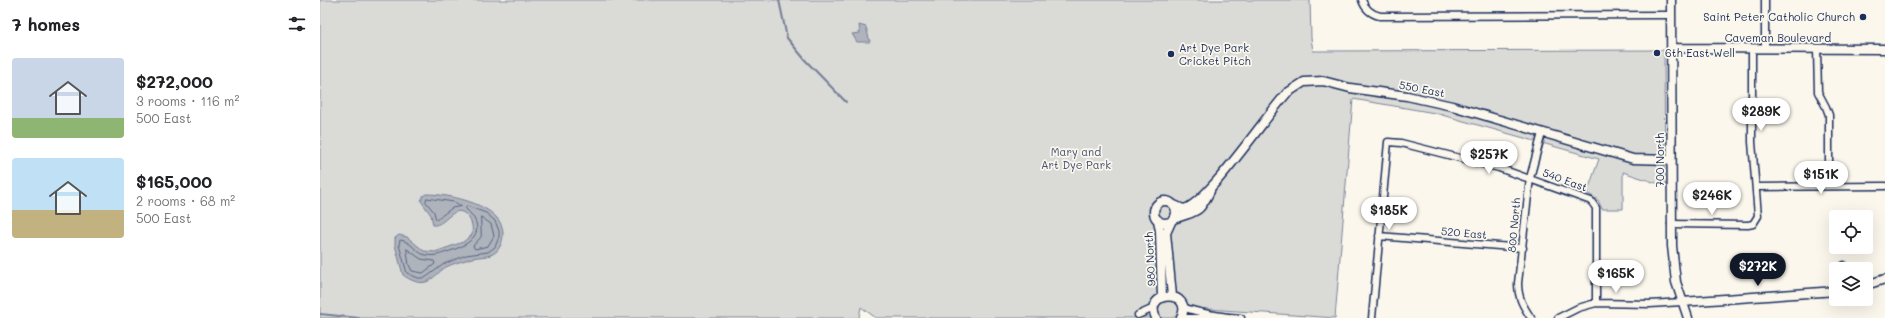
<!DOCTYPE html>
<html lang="en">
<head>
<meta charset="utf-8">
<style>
  :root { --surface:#fff; --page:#f6f6f6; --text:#202124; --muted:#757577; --accent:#111827 }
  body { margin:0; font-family:Mali,sans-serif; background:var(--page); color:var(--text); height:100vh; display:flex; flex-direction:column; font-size:15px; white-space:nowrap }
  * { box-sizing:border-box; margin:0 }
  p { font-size:13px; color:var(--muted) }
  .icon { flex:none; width:22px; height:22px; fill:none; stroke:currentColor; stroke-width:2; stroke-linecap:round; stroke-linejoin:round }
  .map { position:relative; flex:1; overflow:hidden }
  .panel { display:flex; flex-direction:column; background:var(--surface); width:320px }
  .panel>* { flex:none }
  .buttons { position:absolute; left:1509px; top:210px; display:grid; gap:8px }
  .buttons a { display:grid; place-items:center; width:44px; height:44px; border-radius:4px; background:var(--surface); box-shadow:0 4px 16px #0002; font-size:20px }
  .price { position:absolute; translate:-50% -34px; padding:0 9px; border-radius:14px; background:#fff; color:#222; font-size:13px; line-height:26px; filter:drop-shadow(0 1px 2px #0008) }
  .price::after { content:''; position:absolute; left:50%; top:24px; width:12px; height:9px; margin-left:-6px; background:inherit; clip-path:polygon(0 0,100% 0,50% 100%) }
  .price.current { background:var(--accent); color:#fff }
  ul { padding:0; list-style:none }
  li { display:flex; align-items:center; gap:12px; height:100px; padding:0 12px }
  li span { display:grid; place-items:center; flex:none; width:112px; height:80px; border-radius:4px; color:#555 }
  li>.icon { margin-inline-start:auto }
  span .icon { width:48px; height:48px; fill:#fffc; stroke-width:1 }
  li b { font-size:17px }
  h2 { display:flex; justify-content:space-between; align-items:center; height:48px; padding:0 12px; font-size:17px }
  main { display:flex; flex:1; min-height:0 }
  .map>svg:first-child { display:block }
  .green { fill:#dadad7; stroke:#7a849a }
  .water { fill:#afb3bb; stroke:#747e96 }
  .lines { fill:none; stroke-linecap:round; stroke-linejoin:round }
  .shore { stroke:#566483; stroke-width:1 }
  .stream { stroke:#747e96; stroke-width:2 }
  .street-casing { stroke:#1b2f5e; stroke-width:9 }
  .secondary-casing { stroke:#1b2f5e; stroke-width:11 }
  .street { stroke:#fbf7ec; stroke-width:6 }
  .secondary { stroke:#fbf7ec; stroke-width:8 }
  .poi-dot { fill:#1b2f5e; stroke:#fbf7ec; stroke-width:1.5 }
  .labels { text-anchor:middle; stroke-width:3.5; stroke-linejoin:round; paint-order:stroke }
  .poi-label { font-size:11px; fill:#1b2f5e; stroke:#fbf7ec; text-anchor:start }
  .street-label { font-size:11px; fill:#1b2f5e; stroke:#fbf7ec }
  .park-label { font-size:11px; fill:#415176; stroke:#fbf7ec }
</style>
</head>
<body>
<main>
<section class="panel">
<h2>7 homes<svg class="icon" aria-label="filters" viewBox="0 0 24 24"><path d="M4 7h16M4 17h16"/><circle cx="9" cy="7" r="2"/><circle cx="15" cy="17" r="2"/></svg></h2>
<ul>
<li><span style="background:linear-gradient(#c9d6e8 75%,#8fb573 0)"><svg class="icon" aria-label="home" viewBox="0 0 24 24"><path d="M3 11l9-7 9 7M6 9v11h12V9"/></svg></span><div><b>$272,000</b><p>3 rooms · 116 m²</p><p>500 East</p></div></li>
<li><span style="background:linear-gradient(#bfe0f5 65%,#c2b280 0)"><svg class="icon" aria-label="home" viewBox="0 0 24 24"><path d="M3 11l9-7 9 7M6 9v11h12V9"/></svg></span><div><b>$165,000</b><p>2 rooms · 68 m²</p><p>500 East</p></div></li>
</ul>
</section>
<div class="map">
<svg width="1565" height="318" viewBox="0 0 1565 318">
  <rect width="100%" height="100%" fill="#fbf7ec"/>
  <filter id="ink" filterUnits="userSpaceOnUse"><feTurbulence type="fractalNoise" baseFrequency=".025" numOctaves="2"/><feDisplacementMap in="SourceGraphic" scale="8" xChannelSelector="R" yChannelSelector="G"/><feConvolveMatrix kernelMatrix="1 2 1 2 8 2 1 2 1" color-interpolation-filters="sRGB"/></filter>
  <g filter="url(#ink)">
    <path class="green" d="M0,0H990L991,38L993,51L1344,50L1345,186L1303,172V209H1282L1278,200L1267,193L1279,159L1115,113L1033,99L1015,318L874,308L852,318H556L541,307L539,318H0Z"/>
    <path class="water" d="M539,25L546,27L550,42H537L532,34L540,33Z
      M106,194C129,194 184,205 183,234C183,240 181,246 177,251C169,259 156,255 146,260C139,262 132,264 126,267C119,271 113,280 106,282C98,284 90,280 83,275L75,245V238L79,235L87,237L104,251L115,252L143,242L152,235C153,228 152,222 148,217C135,200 125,227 113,225L111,215L101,201L103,196Z"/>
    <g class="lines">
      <path class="shore" d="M107,198L134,202L142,206L132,208L116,220L114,212L106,202Z
        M147,206L166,213L175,221L179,231V237L175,247L168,252L146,255L124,264L105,278H98L87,273L79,245L80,240C92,241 96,254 106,255C116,257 123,253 133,250C155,242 167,228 146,209Z
        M161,217L171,224L174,236L168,246L155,249L153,246L161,237Z
        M87,249L101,259L114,261L115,264L103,273L92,271L89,265Z"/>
      <path class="stream" d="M459,0L467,38L486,61L526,102
        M0,314L39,318"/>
      <defs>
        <path id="street" d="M1042,0C1045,9 1051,14 1060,16L1351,15
          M1445,0V48
          M1497,49L1498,92L1506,107L1509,115V186
          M1436,187L1565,186
          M1351,224L1428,225L1433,224L1438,216L1432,142V48
          M1059,236L1203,248
          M1524,265L1525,269
          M863,307C877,313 905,317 921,318
          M818,315L834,308
          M861,318H890
          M1052,318L1068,142L1081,143L1179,168L1271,201L1276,208V303
          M1211,318C1203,306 1198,298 1198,283L1210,178L1222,133
          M1238,318L1258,308L1276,303L1330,304L1362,302"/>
        <path id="secondary" d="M1351,0L1352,246L1356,282L1368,318
          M1351,48L1565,49
          M834 212a11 11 0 1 1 22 0a11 11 0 1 1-22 0Z
          M854,205L863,209C885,207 948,113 967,93L984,82L1003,81L1030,88L1087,96L1132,106L1313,159L1350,160
          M854,219C877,210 878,215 890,191
          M838,220L840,231L842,297
          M851,222L846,233L852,296
          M1546,285L1565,279
          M1362,302L1516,291
          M836,318C822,290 875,289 861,318"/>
      </defs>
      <use href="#street" class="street-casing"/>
      <use href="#secondary" class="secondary-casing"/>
      <use href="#street" class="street"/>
      <use href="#secondary" class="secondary"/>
    </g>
  </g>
  <g class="poi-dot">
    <circle cx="1543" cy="17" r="4"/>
    <circle cx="1337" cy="53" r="4"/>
    <circle cx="851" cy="54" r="4"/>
  </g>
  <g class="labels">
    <g class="poi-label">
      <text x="1535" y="21" text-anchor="end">Saint Peter Catholic Church</text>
      <text x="859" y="52">Art Dye Park<tspan x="859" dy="13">Cricket Pitch</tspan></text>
      <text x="1345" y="57">6th East Well</text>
    </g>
    <g class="street-label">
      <text x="1458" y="42">Caveman Boulevard</text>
      <text transform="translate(1102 89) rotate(11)" y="4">550 East</text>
      <text transform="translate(1340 160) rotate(-90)" y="4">700 North</text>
      <text transform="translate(1245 180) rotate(20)" y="4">540 East</text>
      <text transform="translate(1194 225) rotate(-85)" y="4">800 North</text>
      <text transform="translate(1144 233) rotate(5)" y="4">520 East</text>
      <text transform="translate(830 259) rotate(-93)" y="4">980 North</text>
    </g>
    <g class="park-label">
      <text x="756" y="156">Mary and<tspan x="756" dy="13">Art Dye Park</tspan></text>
    </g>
  </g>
</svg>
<div class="buttons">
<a><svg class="icon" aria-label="locate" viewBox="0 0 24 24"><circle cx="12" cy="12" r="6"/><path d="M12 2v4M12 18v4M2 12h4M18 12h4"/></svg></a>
<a><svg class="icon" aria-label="layers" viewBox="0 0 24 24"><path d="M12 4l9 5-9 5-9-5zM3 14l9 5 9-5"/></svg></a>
</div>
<b class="price" style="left:1441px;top:132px">$289K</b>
<b class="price" style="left:1169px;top:175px">$257K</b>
<b class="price" style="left:1501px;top:195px">$151K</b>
<b class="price" style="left:1392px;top:216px">$246K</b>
<b class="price" style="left:1069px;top:231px">$185K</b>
<b class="price current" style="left:1438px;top:287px">$272K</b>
<b class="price" style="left:1296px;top:294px">$165K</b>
</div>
</main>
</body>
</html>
